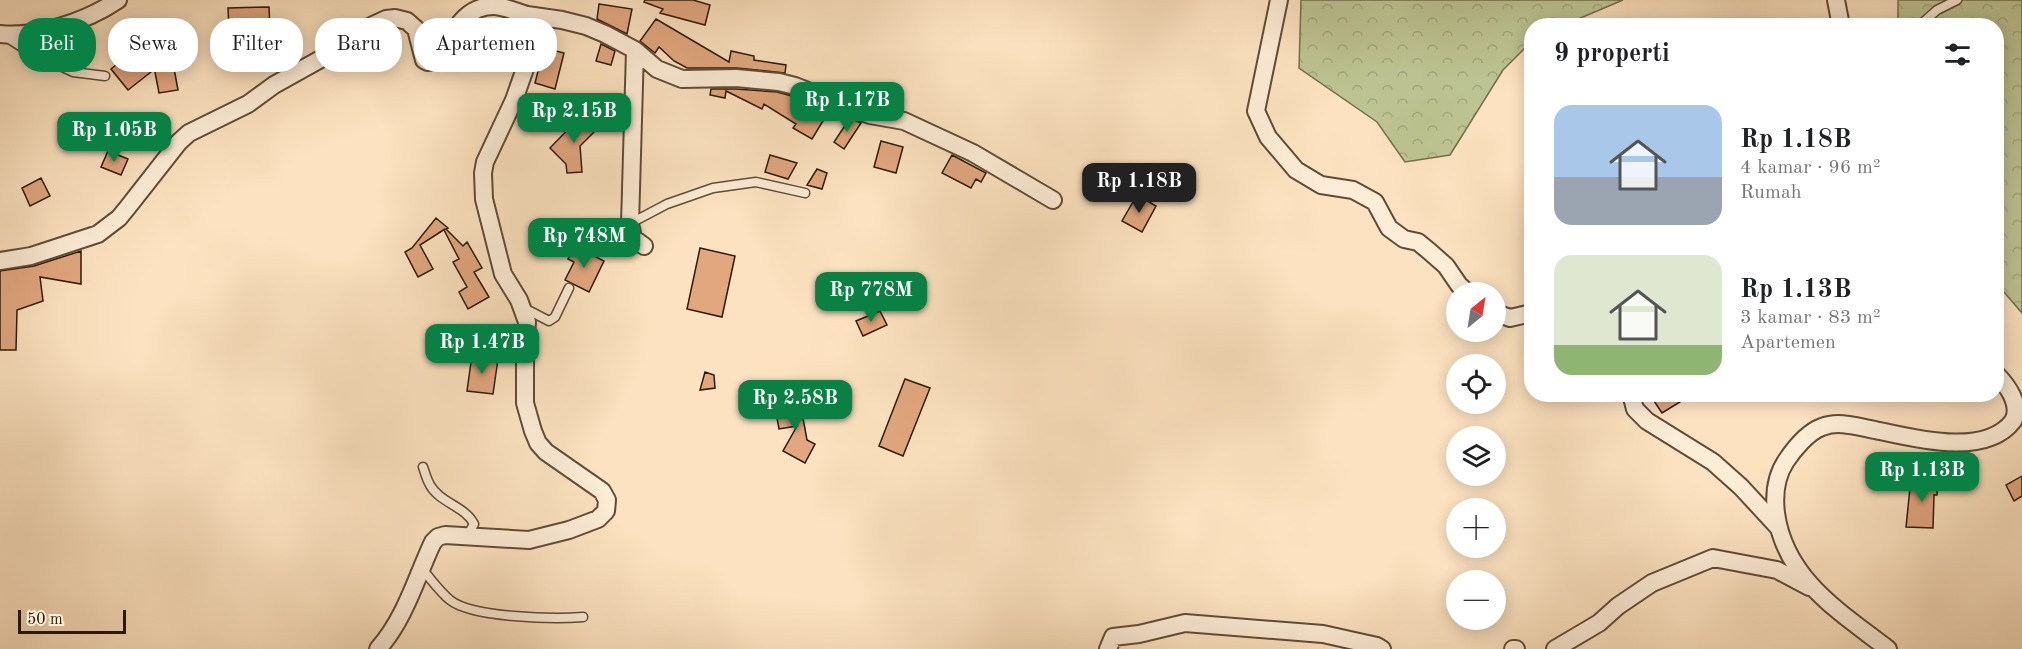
<!DOCTYPE html>
<html lang="id">
<head>
<meta charset="utf-8">
<style>
  :root { --surface:#fff; --page:#f6f6f6; --text:#202124; --muted:#757577; --accent:#0b8043 }
  body { margin:0; font-family:"Old Standard TT",serif; background:var(--page); color:var(--text); height:100vh; display:flex; flex-direction:column; font-size:22px; white-space:nowrap }
  * { box-sizing:border-box; margin:0 }
  p { font-size:20px; color:var(--muted) }
  .icon { flex:none; width:33px; height:33px; fill:none; stroke:currentColor; stroke-width:2; stroke-linecap:round; stroke-linejoin:round }
  .map { position:relative; flex:1; overflow:hidden }
  .sheet { position:absolute; left:1524px; top:18px; width:480px; height:384px; display:flex; flex-direction:column; background:var(--surface); border-radius:24px; box-shadow:0 3px 15px #0003 }
  .sheet>* { flex:none }
  .hud { position:absolute; left:18px; top:18px; width:570px; height:54px; display:flex; gap:12px }
  .needle { width:39px; rotate:30deg }
  .tools { position:absolute; left:1446px; top:282px; display:grid; gap:12px }
  .tools a { display:grid; place-items:center; width:60px; height:60px; border-radius:50%; background:var(--surface); box-shadow:0 3px 15px #0003; font-size:30px }
  .scale { position:absolute; left:18px; bottom:15px; width:108px; box-sizing:border-box; padding-left:6px; border:3px solid #2c1a08; border-top:0; font-size:16px; line-height:21px; white-space:nowrap; color:#2c1a08; -webkit-text-stroke:4px #fdecd6; paint-order:stroke }
  .price { position:absolute; translate:-50% -51px; padding:0 14px; border-radius:12px; background:var(--accent); color:#fff; font-size:20px; line-height:39px; filter:drop-shadow(0 2px 3px #0008) }
  .price::after { content:''; position:absolute; left:50%; top:36px; width:18px; height:14px; margin-left:-9px; background:inherit; clip-path:polygon(0 0,100% 0,50% 100%) }
  .price.current { background:#222; color:#fff }
  ul { padding:0; list-style:none }
  li { display:flex; align-items:center; gap:18px; height:150px; padding:0 30px }
  li span { display:grid; place-items:center; flex:none; width:168px; height:120px; border-radius:18px; color:#555 }
  li>.icon { margin-inline-start:auto }
  span .icon { width:72px; height:72px; fill:#fffc; stroke-width:1 }
  li b { font-size:26px }
  h2 { display:flex; justify-content:space-between; align-items:center; height:72px; padding:0 30px; font-size:26px }
  .chip { padding:0 21px; border-radius:24px; background:var(--surface); box-shadow:0 3px 15px #0003; font-size:21px; line-height:54px }
  .chip.current { background:var(--accent); color:#fff }
  .map>svg:first-child { display:block }
  .forest { fill:url(#forest-crowns); stroke:#746f4e; stroke-width:1.5 }
  .building { fill:#e2a77f; stroke:#2c1a08; stroke-width:1.5 }
  .lines { fill:none; stroke-linecap:round; stroke-linejoin:round }
  .lane-casing { stroke:#604c36; stroke-width:11 }
  .street-casing { stroke:#604c36; stroke-width:20 }
  .lane { stroke:#fdecd6; stroke-width:8 }
  .street { stroke:#fdecd6; stroke-width:16 }
</style>
</head>
<body>
<div class="map">
<svg width="2022" height="649" viewBox="0 0 2022 649">
  <defs>
    <pattern id="forest-crowns" width="20" height="18" patternUnits="userSpaceOnUse" patternTransform="scale(1.5)"><rect width="20" height="18" fill="#bdc493"/><path d="M2 6a3 3 0 1 1 6 0M12 15a3 3 0 1 1 6 0" fill="none" stroke="#a3a87d"/></pattern>
  </defs>
  <rect width="100%" height="100%" fill="#fce2c0"/>
  <filter id="stains"><feTurbulence type="fractalNoise" baseFrequency=".00333" numOctaves="4"/><feColorMatrix values="0 0 0 0 .2 0 0 0 0 .09 0 0 0 0 .02 0 0 0 .5 -.17"/></filter>
  <radialGradient id="worn" r=".72"><stop offset=".6" stop-color="#630" stop-opacity="0"/><stop offset="1" stop-color="#630" stop-opacity=".3"/></radialGradient>
  <path class="forest" d="M1301,0H1623L1564,25L1532,26L1531,42L1503,70L1450,155L1405,162L1377,122L1299,68Z
    M1898,0H2022V313L1997,284L1996,26L1898,25Z"/>
  <path class="building" d="M645,0H693L710,5L705,25L660,13L663,9L644,2Z
    M599,4L632,9L627,34L597,19Z
    M269,7L270,29L229,30L228,8Z
    M656,19L729,62L731,51L754,56V60L786,65L785,73L737,68H687L674,61L659,47L655,53L640,41Z
    M601,44L615,51L611,65L596,61Z
    M544,48L564,53L555,89L535,83Z
    M133,51L151,72L128,90L111,69Z
    M173,63L178,90L159,93L154,67Z
    M711,89H736L777,92L792,96L829,111L812,139L793,128L796,124L764,104L762,109L726,91L725,98L710,95Z
    M583,114L598,128L580,146L582,172L567,173L566,164L550,148Z
    M850,118L861,123L844,149L834,142Z
    M881,141L903,147L896,173L874,167Z
    M108,151L128,159L121,175L101,167Z
    M770,155L797,163L788,179L765,172Z
    M952,155L986,173L981,182L976,179L971,188L942,173Z
    M817,169L827,173L822,189L807,185Z
    M41,178L50,196L30,206L22,188Z
    M1137,195L1156,206L1142,232L1122,221Z
    M436,218L448,228L446,229L463,246L467,242L482,268L474,272L489,297L468,309L459,292L467,287L453,262L459,259L444,230L445,229L420,245L433,269L418,277L405,252L412,248Z
    M574,248L580,250L581,249L604,261L589,292L565,280L574,262L568,259Z
    M700,248L735,256L722,317L687,309Z
    M81,251V284L40,277L43,301L17,310L16,350H0V271L34,266Z
    M880,311L887,325L863,336L856,321Z
    M472,355L498,359L493,394L467,391Z
    M705,372L714,375L715,388L700,390Z
    M905,379L930,388L903,456L879,446Z
    M1664,394H1676L1680,402L1662,413L1654,401Z
    M800,402L807,440L815,444L805,463L783,451L797,426L779,429L775,407Z
    M2022,476V496L2014,501L2006,485Z
    M1911,478L1938,480L1937,495H1934L1933,528L1906,527Z"/>
  <g class="lines">
    <defs>
      <path id="lane" d="M1919,26L1937,10L1957,0
        M6,37L28,51L73,72L105,76
        M631,223L667,204L713,188L756,182L805,193
        M524,308L549,321L555,317L569,288
        M423,467C425,473 427,480 430,485C440,503 465,506 474,524L467,536
        M422,569C431,579 440,592 450,600C472,618 554,619 583,617"/>
      <path id="street" d="M1279,0L1256,111L1268,137L1296,170L1321,185L1353,190L1375,202L1389,228L1404,239L1418,242L1429,251L1446,266L1459,285L1467,292
        M1836,0L1841,26
        M527,15L562,20L586,26L605,34L635,50L657,69L682,79L736,78L779,82L795,86L870,115L904,121L973,153L1053,200
        M0,34C37,38 87,21 118,0
        M635,50L630,224L633,238L644,246
        M0,261L31,256L98,234L119,218L128,207L179,142L189,133L248,104L274,85L335,51L373,25L386,19L395,18L407,21L416,29L424,60L428,62C448,62 451,5 495,6C506,7 517,12 527,15L535,40L514,100L485,162L483,173L484,199L503,274L519,300L527,322L525,350V403L533,431L538,443L546,452L602,491L607,500L606,511L598,519L569,530L529,540L445,535L438,537L433,542C416,578 405,619 378,649
        M1496,313L1510,318L1532,313
        M1631,394L1635,409L1647,421L1713,462L1741,487L1778,527
        M1108,649L1113,637L1139,634L1185,623L1323,634L1377,646L1382,649
        M1513,649H1516
        M1555,649L1599,623L1618,606L1652,583L1713,558L1777,570L1809,587
        M1888,649C1840,612 1785,579 1776,513C1774,496 1776,476 1786,461C1794,449 1808,432 1822,427C1839,420 1858,427 1875,430C1913,438 1985,458 2013,421C2022,405 2007,385 1996,374"/>
    </defs>
    <use href="#lane" class="lane-casing"/>
    <use href="#street" class="street-casing"/>
    <use href="#lane" class="lane"/>
    <use href="#street" class="street"/>
  </g>
  <rect width="100%" height="100%" filter="url(#stains)"/>
  <rect width="100%" height="100%" fill="url(#worn)"/>
</svg>
<div class="tools">
<a><svg class="needle" viewBox="-14 -14 28 28"><path d="M0-13l5 13h-10z" fill="#e53935"/><path d="M0 13l5-13h-10z" fill="#757577"/></svg></a>
<a><svg class="icon" aria-label="locate" viewBox="0 0 24 24"><circle cx="12" cy="12" r="6"/><path d="M12 2v4M12 18v4M2 12h4M18 12h4"/></svg></a>
<a><svg class="icon" aria-label="layers" viewBox="0 0 24 24"><path d="M12 4l9 5-9 5-9-5zM3 14l9 5 9-5"/></svg></a>
<a>+</a>
<a>−</a>
</div>
<div class="scale">50 m</div>
<b class="price" style="left:847px;top:133px">Rp 1.17B</b>
<b class="price" style="left:574px;top:144px">Rp 2.15B</b>
<b class="price" style="left:114px;top:163px">Rp 1.05B</b>
<b class="price current" style="left:1139px;top:214px">Rp 1.18B</b>
<b class="price" style="left:584px;top:269px">Rp 748M</b>
<b class="price" style="left:871px;top:323px">Rp 778M</b>
<b class="price" style="left:482px;top:375px">Rp 1.47B</b>
<b class="price" style="left:795px;top:431px">Rp 2.58B</b>
<b class="price" style="left:1922px;top:503px">Rp 1.13B</b>
<div class="hud">
<a class="chip current">Beli</a>
<a class="chip">Sewa</a>
<a class="chip">Filter</a>
<a class="chip">Baru</a>
<a class="chip">Apartemen</a>
</div>
<section class="sheet">
<h2>9 properti<svg class="icon" aria-label="filters" viewBox="0 0 24 24"><path d="M4 7h16M4 17h16"/><circle cx="9" cy="7" r="2"/><circle cx="15" cy="17" r="2"/></svg></h2>
<ul>
<li><span style="background:linear-gradient(#a9c7e8 60%,#9aa5b1 0)"><svg class="icon" aria-label="home" viewBox="0 0 24 24"><path d="M3 11l9-7 9 7M6 9v11h12V9"/></svg></span><div><b>Rp 1.18B</b><p>4 kamar · 96 m²</p><p>Rumah</p></div></li>
<li><span style="background:linear-gradient(#dfe7d0 75%,#8fb573 0)"><svg class="icon" aria-label="home" viewBox="0 0 24 24"><path d="M3 11l9-7 9 7M6 9v11h12V9"/></svg></span><div><b>Rp 1.13B</b><p>3 kamar · 83 m²</p><p>Apartemen</p></div></li>
</ul>
</section>
</div>
</body>
</html>
